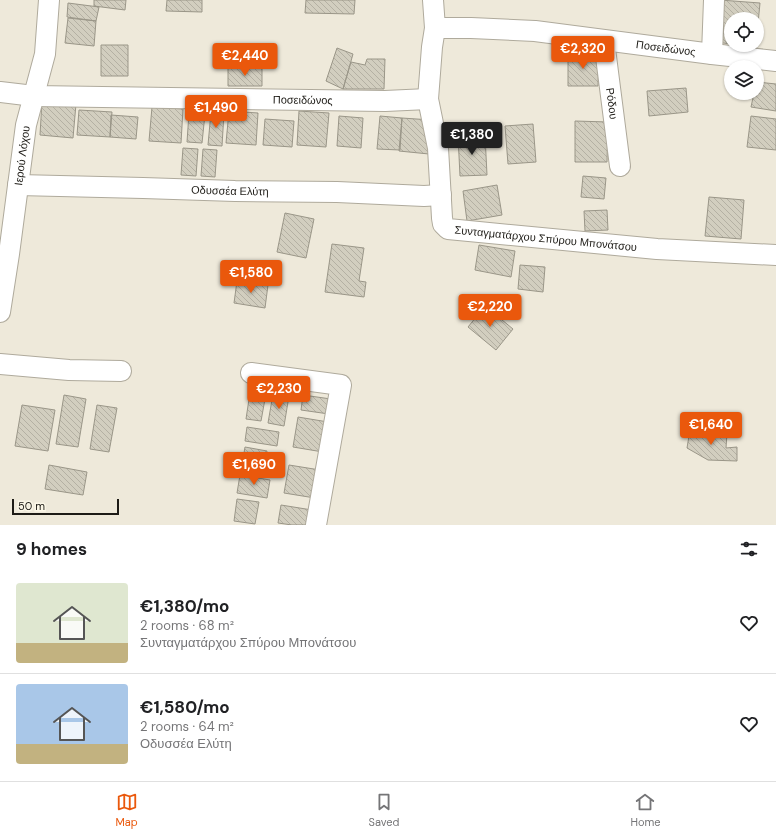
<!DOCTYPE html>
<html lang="en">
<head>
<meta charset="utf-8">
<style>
  :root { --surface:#fff; --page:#f6f6f6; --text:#202124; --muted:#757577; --line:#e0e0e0; --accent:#ea580c }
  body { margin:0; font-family:"DM Sans",sans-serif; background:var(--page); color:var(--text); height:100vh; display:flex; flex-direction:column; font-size:15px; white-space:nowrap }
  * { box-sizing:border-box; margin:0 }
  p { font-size:13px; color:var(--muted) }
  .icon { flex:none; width:22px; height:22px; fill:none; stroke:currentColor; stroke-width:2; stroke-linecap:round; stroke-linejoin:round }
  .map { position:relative; height:525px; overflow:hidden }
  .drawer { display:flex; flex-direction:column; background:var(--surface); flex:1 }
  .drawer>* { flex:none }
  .tools { position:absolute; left:724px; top:12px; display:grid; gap:8px }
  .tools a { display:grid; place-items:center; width:40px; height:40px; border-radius:50%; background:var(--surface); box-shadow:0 1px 3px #0004; font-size:20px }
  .scale { position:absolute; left:12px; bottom:10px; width:107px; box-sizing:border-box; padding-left:4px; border:2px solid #1d1b16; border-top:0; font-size:11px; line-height:14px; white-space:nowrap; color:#1d1b16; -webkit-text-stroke:3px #fbf7e7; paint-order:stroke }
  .price { position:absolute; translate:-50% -34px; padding:0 9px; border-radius:4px; background:var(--accent); color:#fff; font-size:13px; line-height:26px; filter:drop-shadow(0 1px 2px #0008) }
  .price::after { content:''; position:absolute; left:50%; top:24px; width:12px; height:9px; margin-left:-6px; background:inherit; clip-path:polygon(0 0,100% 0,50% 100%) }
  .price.on { background:#222; color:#fff }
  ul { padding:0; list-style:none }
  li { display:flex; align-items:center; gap:12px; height:100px; padding:0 16px }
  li+li { border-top:1px solid var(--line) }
  li span { display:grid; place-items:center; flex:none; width:112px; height:80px; border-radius:4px; color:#555 }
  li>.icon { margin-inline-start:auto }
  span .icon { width:48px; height:48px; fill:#fffc; stroke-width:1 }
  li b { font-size:17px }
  h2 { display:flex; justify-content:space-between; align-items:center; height:48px; padding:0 16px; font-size:17px }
  .tab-bar { display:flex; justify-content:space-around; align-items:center; height:56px; border-top:1px solid var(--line); background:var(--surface); font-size:11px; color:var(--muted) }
  .tab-bar a { display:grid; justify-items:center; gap:2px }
  .tab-bar .on { color:var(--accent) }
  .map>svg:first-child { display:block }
  .building { fill:url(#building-back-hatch); stroke:#9a9688 }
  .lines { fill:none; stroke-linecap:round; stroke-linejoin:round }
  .minor-casing { stroke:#afaa9c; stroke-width:22 }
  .minor { stroke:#fff; stroke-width:20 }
  .labels { text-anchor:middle; stroke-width:3.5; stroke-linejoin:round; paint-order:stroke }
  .street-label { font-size:11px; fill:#1d1b16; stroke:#fbf7e7 }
</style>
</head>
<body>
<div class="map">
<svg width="776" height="525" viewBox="0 0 776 525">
  <defs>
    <pattern id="building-back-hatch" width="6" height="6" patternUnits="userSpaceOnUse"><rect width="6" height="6" fill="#d2cebf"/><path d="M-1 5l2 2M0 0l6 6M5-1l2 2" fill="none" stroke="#b4b0a3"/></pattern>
  </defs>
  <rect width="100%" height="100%" fill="#eee9da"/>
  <path class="building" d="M94,0H126L125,10L94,6Z
    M167,0H202V12L166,11Z
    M306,0H355L354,14L305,13Z
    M720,0L760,3L757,34V19H731V44L716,42Z
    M68,3L99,7L96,21L67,17Z
    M68,18L96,21L94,46L65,43Z
    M101,45H128V76H101Z
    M337,48L353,54L343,89L326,81Z
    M568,53L599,54L598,86H568Z
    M367,59H385L384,89H343L351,62L365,65Z
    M228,68H262V86H228Z
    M757,82L776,84V111L751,107L754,93H757Z
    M686,88L688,112L649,116L647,91Z
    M42,101L76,104L73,138L40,135Z
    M152,107L183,109L181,143L149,141Z
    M79,110L112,112L110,137L77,135Z
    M229,111L258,113L256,145L226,143Z
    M299,111L329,113L326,147L297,145Z
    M211,112L224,113L222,146L208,145Z
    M189,113L205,114L202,143L187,142Z
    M111,115L138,117L136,139L110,137Z
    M339,116L363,118L361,148L337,146Z
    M380,116L402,118L400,150L377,149Z
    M751,116L776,119V150L747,147Z
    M402,118L431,120L429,154L399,151Z
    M265,119L294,121L292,147L263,145Z
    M575,121L608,122L607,162H575Z
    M533,124L536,162L508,164L505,126Z
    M485,135L487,175L460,176L458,136Z
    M183,148L198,149L196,176L181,175Z
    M203,149L217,150L215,177L201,176Z
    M583,176L606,178L604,199L581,197Z
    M497,185L502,215L467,221L463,191Z
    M709,197L744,200L741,239L705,236Z
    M607,210L608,230L585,231L584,211Z
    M285,213L314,219L306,258L277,252Z
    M332,244L364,248L359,281L366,282L364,297L325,292Z
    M479,245L515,251L511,277L475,270Z
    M520,265L545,267L543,292L518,289Z
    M237,281L268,285L265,308L234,303Z
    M485,306L513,329L496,350L468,327Z
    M251,386L267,388L261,421L246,419Z
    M273,394L289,396L284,426L268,423Z
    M64,395L86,399L78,447L56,444Z
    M303,395L331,399L329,414L301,410Z
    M22,405L55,410L48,451L15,446Z
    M97,405L117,408L109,452L90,449Z
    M298,417L328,422L323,452L293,447Z
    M247,427L279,432L277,446L245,441Z
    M690,430L727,433L726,448L737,447V461L708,460L687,448Z
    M245,447L267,451L264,469L242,465Z
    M49,465L87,472L83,495L45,489Z
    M289,465L320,470L315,498L284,493Z
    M240,475L270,480L267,498L237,493Z
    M237,499L259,502L255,524L234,521Z
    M281,505L312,510L310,525H292L278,523Z"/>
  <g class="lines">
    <defs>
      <g id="minor">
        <path id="s1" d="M433,0L435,28L432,47L428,99L438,148L442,218L443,224L448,229L657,249L776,255"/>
        <path id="s2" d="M435,28H471L535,31L712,54L776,61"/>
        <path id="s3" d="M604,41L620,166"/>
        <path d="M712,54L714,0"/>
        <path id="s4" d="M0,92L34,96L385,101L428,99"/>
        <path id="s5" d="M18,185L143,188L235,191L337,192L424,196L441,195"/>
        <path id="s6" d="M0,312L9,254L26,125L45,54L49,0"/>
        <path d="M0,364L69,370L121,371"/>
        <path d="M251,373L341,385L316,525"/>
      </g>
    </defs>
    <use href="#minor" class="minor-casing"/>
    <use href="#minor" class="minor"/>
  </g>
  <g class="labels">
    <g class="street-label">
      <text dy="4" stroke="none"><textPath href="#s2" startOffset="232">Ποσειδώνος</textPath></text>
      <text dy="4" stroke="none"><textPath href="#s4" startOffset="303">Ποσειδώνος</textPath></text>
      <text dy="4" stroke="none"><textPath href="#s3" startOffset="63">Ρόδου</textPath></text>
      <text dy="4" stroke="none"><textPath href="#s6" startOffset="158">Ιερού Λόχου</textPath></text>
      <text dy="4" stroke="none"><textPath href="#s5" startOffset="212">Οδυσσέα Ελύτη</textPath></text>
      <text dy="4" stroke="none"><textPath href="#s1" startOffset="331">Συνταγματάρχου Σπύρου Μπονάτσου</textPath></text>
    </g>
  </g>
</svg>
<div class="tools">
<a><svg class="icon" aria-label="locate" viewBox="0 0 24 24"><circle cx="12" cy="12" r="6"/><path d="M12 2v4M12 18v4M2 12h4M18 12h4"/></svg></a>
<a><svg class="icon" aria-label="layers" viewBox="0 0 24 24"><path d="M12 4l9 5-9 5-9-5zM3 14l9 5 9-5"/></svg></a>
</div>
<div class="scale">50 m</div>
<b class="price" style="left:583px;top:70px">€2,320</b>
<b class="price" style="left:245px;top:77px">€2,440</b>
<b class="price" style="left:216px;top:129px">€1,490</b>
<b class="price on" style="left:472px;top:156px">€1,380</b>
<b class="price" style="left:251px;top:294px">€1,580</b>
<b class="price" style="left:490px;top:328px">€2,220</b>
<b class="price" style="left:279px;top:410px">€2,230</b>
<b class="price" style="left:711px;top:446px">€1,640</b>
<b class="price" style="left:254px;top:486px">€1,690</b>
</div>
<section class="drawer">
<h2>9 homes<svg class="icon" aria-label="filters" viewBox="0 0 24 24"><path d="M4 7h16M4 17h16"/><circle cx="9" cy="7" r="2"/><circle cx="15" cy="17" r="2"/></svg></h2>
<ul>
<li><span style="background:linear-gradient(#dfe7d0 75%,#c2b280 0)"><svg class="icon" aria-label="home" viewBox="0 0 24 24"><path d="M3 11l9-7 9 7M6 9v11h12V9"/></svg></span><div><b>€1,380/mo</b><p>2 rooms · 68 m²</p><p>Συνταγματάρχου Σπύρου Μπονάτσου</p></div><svg class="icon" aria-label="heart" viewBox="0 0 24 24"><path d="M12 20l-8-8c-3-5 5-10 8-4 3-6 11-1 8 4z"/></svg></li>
<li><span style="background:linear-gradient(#a9c7e8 75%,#c2b280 0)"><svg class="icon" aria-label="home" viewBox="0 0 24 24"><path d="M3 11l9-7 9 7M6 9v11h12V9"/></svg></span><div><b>€1,580/mo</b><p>2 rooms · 64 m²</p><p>Οδυσσέα Ελύτη</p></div><svg class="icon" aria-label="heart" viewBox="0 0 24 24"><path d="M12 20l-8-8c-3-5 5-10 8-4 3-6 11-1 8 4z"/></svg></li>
</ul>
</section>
<nav class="tab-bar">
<a class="on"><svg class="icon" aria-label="map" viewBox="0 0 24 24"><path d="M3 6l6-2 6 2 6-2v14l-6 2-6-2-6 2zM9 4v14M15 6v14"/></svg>Map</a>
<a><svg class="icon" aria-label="saved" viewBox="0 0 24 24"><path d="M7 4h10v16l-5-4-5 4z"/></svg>Saved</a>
<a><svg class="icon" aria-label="home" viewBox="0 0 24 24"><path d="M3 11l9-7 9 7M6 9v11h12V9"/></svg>Home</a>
</nav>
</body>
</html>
